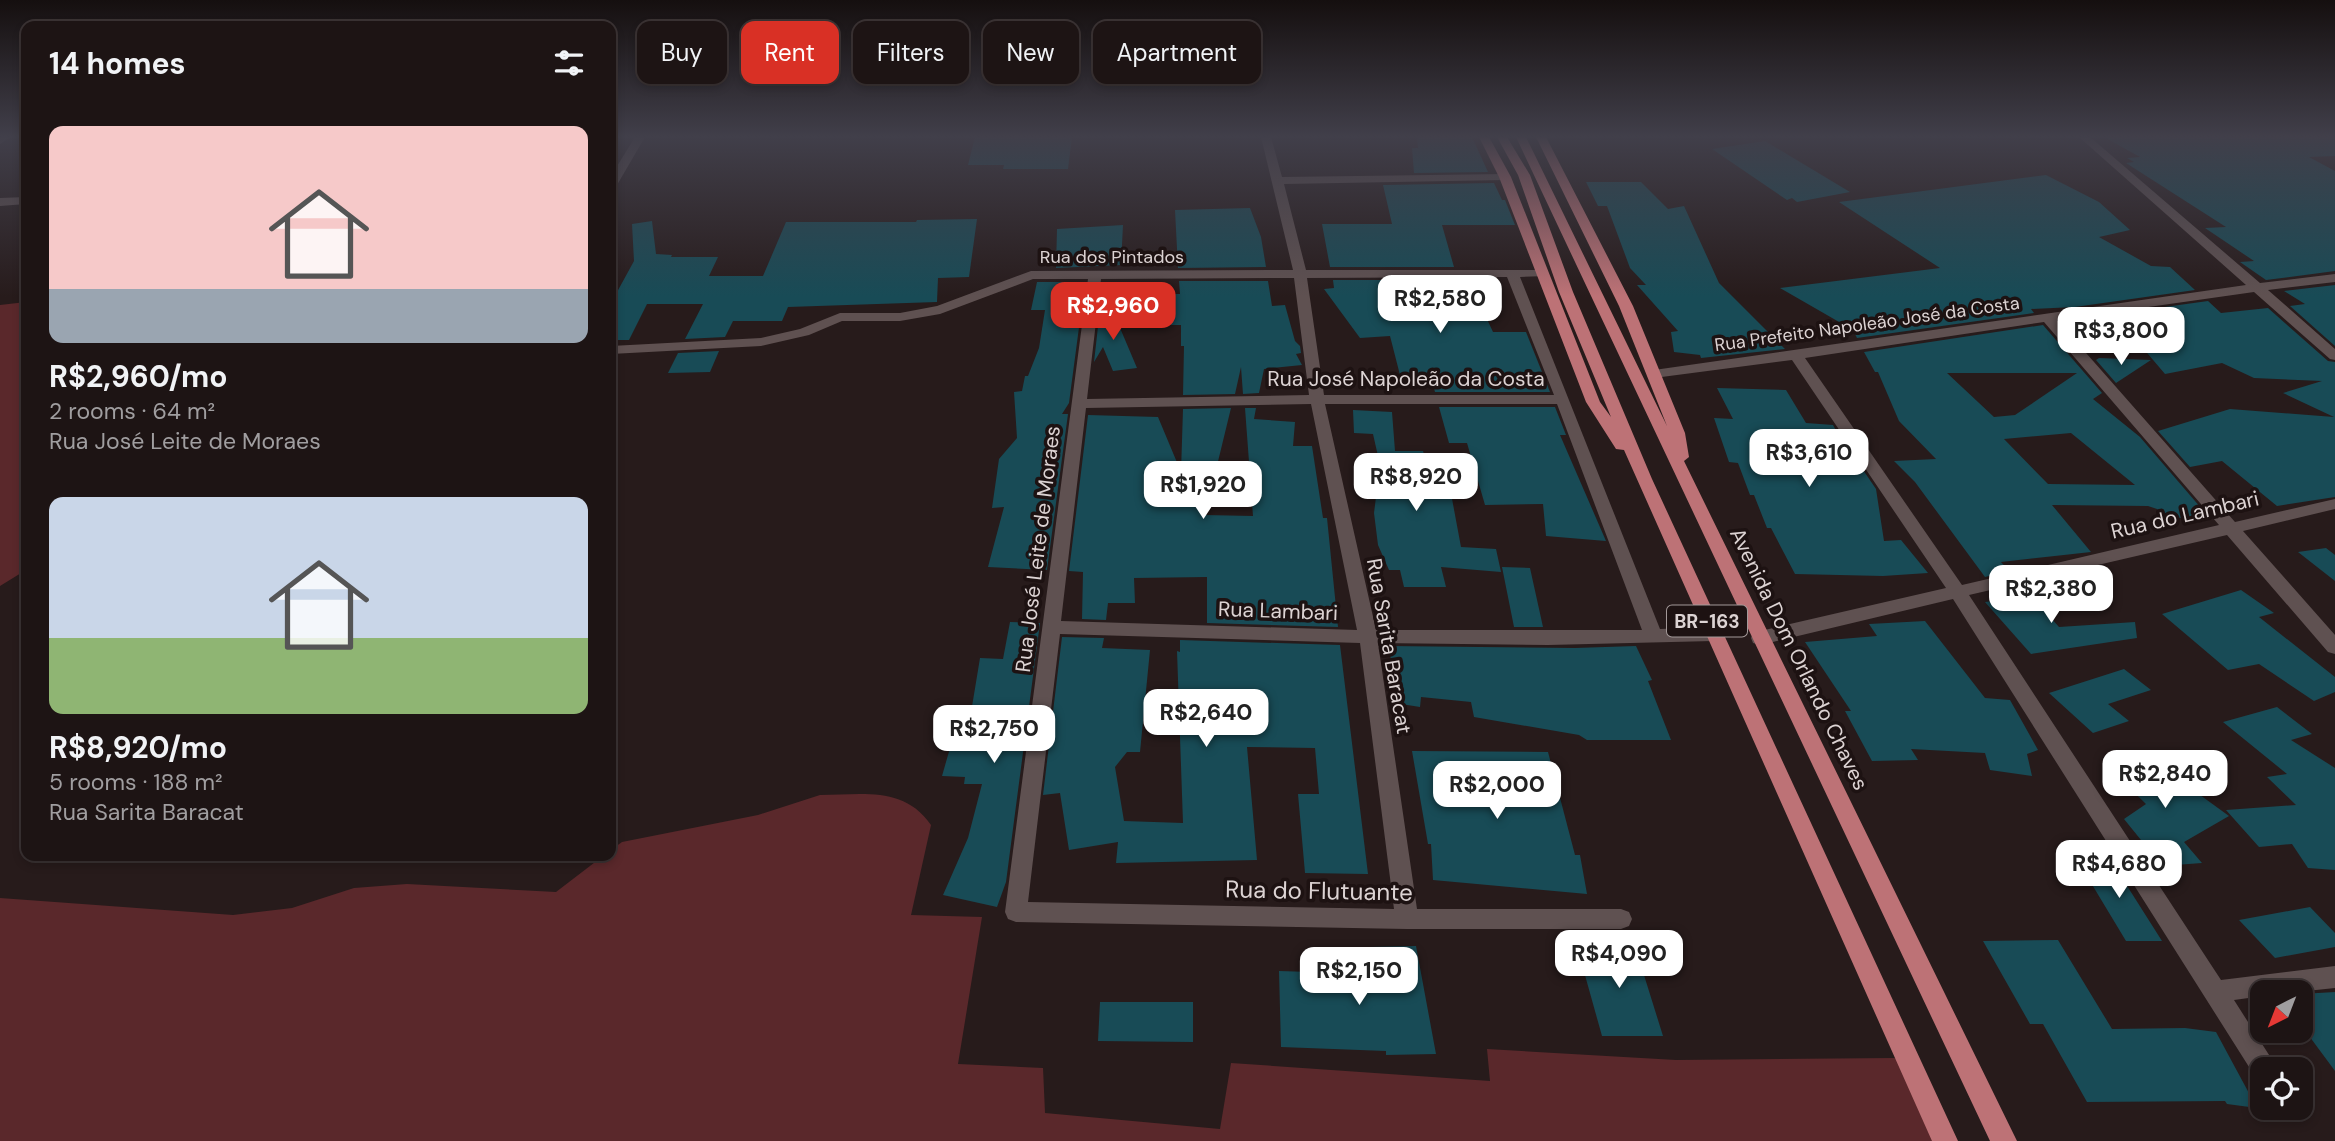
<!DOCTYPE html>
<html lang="en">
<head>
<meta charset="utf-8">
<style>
  :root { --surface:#1d1414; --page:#2a2122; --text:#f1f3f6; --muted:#a09ea0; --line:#3b3334; --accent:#d93025 }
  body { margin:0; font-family:"DM Sans",sans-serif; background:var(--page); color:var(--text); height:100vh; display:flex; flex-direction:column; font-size:26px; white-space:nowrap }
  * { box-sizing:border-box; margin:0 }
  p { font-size:23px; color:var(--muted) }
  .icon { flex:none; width:38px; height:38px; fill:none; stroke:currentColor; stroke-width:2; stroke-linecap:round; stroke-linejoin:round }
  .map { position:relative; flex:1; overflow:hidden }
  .drawer { position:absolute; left:21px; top:21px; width:595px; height:840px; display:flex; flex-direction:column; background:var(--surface); border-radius:14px; box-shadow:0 4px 10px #0003,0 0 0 2px var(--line) }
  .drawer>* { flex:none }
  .guide { position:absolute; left:637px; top:21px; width:665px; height:63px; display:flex; gap:14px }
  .needle { width:46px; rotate:222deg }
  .controls { position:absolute; left:2250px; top:980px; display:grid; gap:14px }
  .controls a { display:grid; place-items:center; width:63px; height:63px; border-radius:14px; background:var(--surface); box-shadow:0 4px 10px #0003,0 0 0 2px var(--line); font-size:35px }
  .price { position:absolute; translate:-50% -60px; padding:0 16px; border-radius:14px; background:#fff; color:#222; font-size:23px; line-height:46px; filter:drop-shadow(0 2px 4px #0008) }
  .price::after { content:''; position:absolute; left:50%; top:42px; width:21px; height:16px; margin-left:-10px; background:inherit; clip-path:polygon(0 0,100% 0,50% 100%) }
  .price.on { background:var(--accent); color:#fff }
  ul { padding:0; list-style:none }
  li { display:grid; align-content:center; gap:14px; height:371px; padding:0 28px }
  li span { display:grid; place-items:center; height:217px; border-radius:14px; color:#555 }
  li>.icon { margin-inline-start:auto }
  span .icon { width:126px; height:126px; fill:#fffc; stroke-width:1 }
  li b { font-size:30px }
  h2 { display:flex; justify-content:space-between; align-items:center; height:84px; padding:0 28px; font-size:30px }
  .pill { padding:0 24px; border-radius:14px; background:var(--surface); box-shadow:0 4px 10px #0003,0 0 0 2px var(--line); font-size:24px; line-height:63px }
  .pill.on { background:var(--accent); color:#fff }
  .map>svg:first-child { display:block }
  .green { fill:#5a282b }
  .building { fill:#184b56; fill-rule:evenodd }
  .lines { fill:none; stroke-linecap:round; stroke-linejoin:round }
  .minor { fill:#5f5151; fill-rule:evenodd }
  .major { fill:#bd7276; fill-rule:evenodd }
  .labels { text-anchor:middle; stroke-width:7; stroke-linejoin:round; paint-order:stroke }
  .far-street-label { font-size:18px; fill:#dcd3d3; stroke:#1d1212 }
  .shield { fill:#1d1212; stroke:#a39999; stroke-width:2 }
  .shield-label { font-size:19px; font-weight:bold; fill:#dcd3d3 }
  .street-label { font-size:21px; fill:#dcd3d3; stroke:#1d1212 }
  .near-street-label { font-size:24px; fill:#dcd3d3; stroke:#1d1212 }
</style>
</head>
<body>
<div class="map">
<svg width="2335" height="1141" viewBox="0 0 2335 1141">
  <rect width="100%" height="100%" fill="#271b1b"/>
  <path class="green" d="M26,302V570L0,586V305Z
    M820,795C863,795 904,786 931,825L911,915L982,917L958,1064L1043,1068L1045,1113L1220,1129L1231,1063L1490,1081L1487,1049L1676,1060L1894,1058L1904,1060L1942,1141H0V898L233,915L292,908L354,888L407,884L556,892L603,856H611V850L622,842L758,815Z"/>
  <path class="building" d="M975,137H1072L1068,169H1003L1004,165H968Z
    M1417,137H1472L1488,172L1414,173L1412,148H1418Z
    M2104,137H2335V156L2309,157L2335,171V271L2266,280L2240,262L2254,261L2205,228L2226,227L2126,163L2134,162L2127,158L2140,157Z
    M1765,141L1850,192L1797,202L1792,198L1787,200L1712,149Z
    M2046,175L2099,202L2130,230L2099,237L2151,266L2170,267L2195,290L2075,307L2031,309L2034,313L1857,338L1853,330L1780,288L1940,268L1839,202Z
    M1586,182H1641L1668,209L1684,206L1719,283L1785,349L1701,358L1700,355L1674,352L1671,332L1678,331L1637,285H1646L1630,268L1607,206H1598Z
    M1494,183L1502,200H1505L1515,225H1442L1454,267H1330L1322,224H1392L1383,185Z
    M1250,208L1261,237L1266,267L1178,268L1175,210Z
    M977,219L969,277L938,278L937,302L788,307L782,321H733L725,337L685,339L703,304H647L629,340H611V303L634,261L632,224L652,221L656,254L672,255L671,257H718L709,276H763L786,222H916L917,220Z
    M1123,225L1121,265L1056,268L1057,229Z
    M1333,280H1457L1459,286L1471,285L1493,332H1526L1550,392H1435L1431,378L1401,379L1390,336L1360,338L1324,289L1334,288Z
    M1179,281H1268L1272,306L1285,305L1295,341L1300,346L1301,353L1296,354L1302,365L1264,369L1259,393L1243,394L1241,367L1235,394L1183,395L1184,346H1181V325H1169L1168,294H1180Z
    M1037,282H1085L1069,403L1062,414H1068L1047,570L988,567L1004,507L992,508L999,459L1017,438L1014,392L1022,391L1025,376H1028L1039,348L1045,310H1031Z
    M2335,285V346L2290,306L2305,304L2284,291Z
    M2208,301L2221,313L2268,308L2328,361L2335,362V497L2277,506L2222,461L2190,467L2158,431L2230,409L2334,417L2283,393L2322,381L2254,378L2222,363L2165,374L2114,314Z
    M1100,309H1112L1137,368L1113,371L1103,347L1094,362Z
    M2043,325L2102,393L2093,399L2140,437L2201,508L2191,509L2200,518H2165L2157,509L2148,506L2052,505L2091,552L2001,562L2009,571L1985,577L1915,482L1894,461L1936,459L1899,421L1878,372H1875L1864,352ZM1947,373H2077L2015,415L1994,417ZM2071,433L2135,485L2048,484L2004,439Z
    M719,351L710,372L668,373L678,353Z
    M2099,358L2151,360L2116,383L2096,360Z
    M1717,388L1786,390L1806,423L1833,425L1854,464H1859L1876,489L1884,541L1901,540L1928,573L1883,576L1795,574L1771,528H1767L1754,495H1750L1738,463L1729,462L1714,418L1733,419Z
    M1439,407H1555L1566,435H1560L1606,541L1546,536L1543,504L1485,505L1467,443H1449Z
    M1231,408L1205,515L1253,516L1245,408H1256L1254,419L1295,422L1293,446H1312L1323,518H1327L1338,627L1207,623V577L1134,578L1135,603H1108L1106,620L1082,619L1083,572L1069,571L1088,415L1158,417L1181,472L1183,409Z
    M1353,410L1392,412L1395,451H1423L1434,487L1450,488L1461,547L1496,549L1501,572L1441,567L1446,587H1404L1400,570H1389L1378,545L1374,513L1380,465L1373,434L1354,433Z
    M2326,548L2335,555V581L2298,552Z
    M1502,567L1530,568L1543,627H1514Z
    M2022,585L2059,627L2135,622L2137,638L2031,654L1985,602L2002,600L1995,592Z
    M2241,590L2274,613L2259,617L2335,677V692L2314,701L2259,664L2228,670L2162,614Z
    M1925,621L1985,698L2010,700L2038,750L2027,754L2032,776L1990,770L1985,753L1911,749L1918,760L1872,761L1845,711H1851L1805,642L1877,636L1869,624Z
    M1010,622L1040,623L1006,882L997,907L943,895L968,838L982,784H964L965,777L942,776L950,748L965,749L980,658L1003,659Z
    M1062,637L1104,638L1102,648L1150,650L1140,752H1127L1115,767L1124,821L1183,823L1177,651L1180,652V640L1340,645L1368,874L1305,873L1298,794H1319L1315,748L1247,747L1257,860L1116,863L1118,842L1069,850L1060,793L1043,795Z
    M1388,646L1575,648L1636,646L1652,680L1648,681L1671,740H1587L1579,735L1474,717L1471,702L1421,697L1420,707L1395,703L1397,686Z
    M2124,669L2151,690L2108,704L2129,721L2093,733L2049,693Z
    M2277,707L2312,734L2291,740L2335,768V870L2308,868L2292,844L2259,847L2226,810L2296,805L2267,777L2287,774L2223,722Z
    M1412,751L1548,752L1575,855H1580L1587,894L1433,880L1431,844H1428Z
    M2145,755L2229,816L2184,842L2202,863L2162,866L2124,819L2146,804L2103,762Z
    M2076,858L2110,859L2162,941H2126Z
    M2310,907L2335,933V947L2275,958L2239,920Z
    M2058,940L2112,1029L2185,1028L2216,1032L2257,1108L2227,1104L2225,1101L2087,1102L2043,1024H2030L1983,941Z
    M1576,943H1634L1663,1036H1602Z
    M1416,946L1436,1054L1386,1055V1051L1281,1047L1279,971L1374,974L1370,947Z
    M2335,992V1071L2301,1025V994Z
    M1100,1002H1193V1042L1098,1041Z"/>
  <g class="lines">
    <path class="minor" d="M0,137H11L0,144Z
      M635,137H645L617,185L611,188V176Z
      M1261,137H1271L1282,177L1505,174L1511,177L1505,180L1284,184L1306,270H1546V276L1520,277L1660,629L1713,627L1720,629L1722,634L1720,639L1713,641L1548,645L1378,643L1417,909H1621L1629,912L1632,919L1629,926L1621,929H1407L1016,922L1008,919L1005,912L1088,279H1033L940,314L900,321H842L809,335L761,346L611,354V346L761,338L800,329L840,313H900L937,306L1031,271L1293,270ZM1507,277L1554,395H1324L1307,278ZM1294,278L1309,395L1087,399L1101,279ZM1311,404L1357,630L1061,621L1086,408ZM1325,404H1557L1642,630H1376ZM1060,634L1360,643L1394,909L1028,902Z
      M2079,137H2090L2260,283L2335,274V282L2268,290L2335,349V360L2330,359L2254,292L2057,320L2235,522L2335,499V509L2243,531L2335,635V654L2328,652L2227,535L1969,595L2221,980L2335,966V988L2297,992H2263V996L2234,1000L2278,1069H2263V1080L2256,1078L1953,599L1760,645L1753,643L1751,638L1753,633L1760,631L1946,588L1792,360L1654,378L1647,374L1654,370L2246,285ZM2044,322L2219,525L1962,585L1805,358Z
      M26,197V204L0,206V198Z"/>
    <path class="major" d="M1479,137H1489L1511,177L1600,402L1611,417L1559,292L1518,175L1497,137H1507L1530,175L1573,292L1652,479L1958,1141H1932L1624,450L1616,449L1586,402L1499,177Z
      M1516,137H1526L1667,426L1619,306L1536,137H1546L1633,306L1685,433L1689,457L1684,461L2017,1141H1990Z"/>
  </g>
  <linearGradient id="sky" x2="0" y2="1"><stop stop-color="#150f0f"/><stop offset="0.46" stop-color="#413f4a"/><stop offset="1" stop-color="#413f4a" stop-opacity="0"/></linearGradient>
  <rect width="2335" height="297" fill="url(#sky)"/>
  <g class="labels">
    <g class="far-street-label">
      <text x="1112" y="263">Rua dos Pintados</text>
      <text transform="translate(1867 324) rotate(-8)" y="6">Rua Prefeito Napoleão José da Costa</text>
    </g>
    <rect class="shield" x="1667" y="605.5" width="80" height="31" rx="5"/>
    <g class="shield-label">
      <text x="1707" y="628">BR-163</text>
    </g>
    <g class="street-label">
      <text x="1406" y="386">Rua José Napoleão da Costa</text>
      <text transform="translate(2185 515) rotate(-13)" y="7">Rua do Lambari</text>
      <text transform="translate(1038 549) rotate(-83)" y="7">Rua José Leite de Moraes</text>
      <text transform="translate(1278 611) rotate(2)" y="7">Rua Lambari</text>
      <text transform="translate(1389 646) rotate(80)" y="7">Rua Sarita Baracat</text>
      <text transform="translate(1799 659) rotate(64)" y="7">Avenida Dom Orlando Chaves</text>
    </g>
    <g class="near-street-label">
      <text transform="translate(1319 891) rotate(1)" y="8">Rua do Flutuante</text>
    </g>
  </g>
</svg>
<div class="controls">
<a><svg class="needle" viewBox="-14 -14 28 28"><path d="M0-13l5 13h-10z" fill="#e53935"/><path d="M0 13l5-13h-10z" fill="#a09ea0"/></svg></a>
<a><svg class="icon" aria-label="locate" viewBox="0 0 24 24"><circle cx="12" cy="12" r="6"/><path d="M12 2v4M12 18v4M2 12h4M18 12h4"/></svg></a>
</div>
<b class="price" style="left:1440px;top:335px">R$2,580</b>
<b class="price on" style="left:1113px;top:342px">R$2,960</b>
<b class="price" style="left:2121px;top:367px">R$3,800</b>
<b class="price" style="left:1809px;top:489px">R$3,610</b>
<b class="price" style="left:1416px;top:513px">R$8,920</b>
<b class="price" style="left:1203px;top:521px">R$1,920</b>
<b class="price" style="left:2051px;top:625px">R$2,380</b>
<b class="price" style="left:1206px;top:749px">R$2,640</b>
<b class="price" style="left:994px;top:765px">R$2,750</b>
<b class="price" style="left:2165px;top:810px">R$2,840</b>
<b class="price" style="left:1497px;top:821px">R$2,000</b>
<b class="price" style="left:2119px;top:900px">R$4,680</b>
<b class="price" style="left:1619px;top:990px">R$4,090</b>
<b class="price" style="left:1359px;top:1007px">R$2,150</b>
<div class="guide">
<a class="pill">Buy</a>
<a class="pill on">Rent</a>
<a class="pill">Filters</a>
<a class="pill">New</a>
<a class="pill">Apartment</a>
</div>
<section class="drawer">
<h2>14 homes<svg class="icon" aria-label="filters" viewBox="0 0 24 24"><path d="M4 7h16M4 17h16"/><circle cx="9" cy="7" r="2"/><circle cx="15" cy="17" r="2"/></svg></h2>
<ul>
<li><span style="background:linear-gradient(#f6c9c9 75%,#9aa5b1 0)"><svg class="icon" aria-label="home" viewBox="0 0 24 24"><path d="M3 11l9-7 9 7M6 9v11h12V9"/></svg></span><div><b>R$2,960/mo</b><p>2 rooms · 64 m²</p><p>Rua José Leite de Moraes</p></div></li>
<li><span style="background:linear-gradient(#c9d6e8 65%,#8fb573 0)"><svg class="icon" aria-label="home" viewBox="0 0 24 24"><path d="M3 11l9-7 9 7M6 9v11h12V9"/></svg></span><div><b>R$8,920/mo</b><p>5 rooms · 188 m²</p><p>Rua Sarita Baracat</p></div></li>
</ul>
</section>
</div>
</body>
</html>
